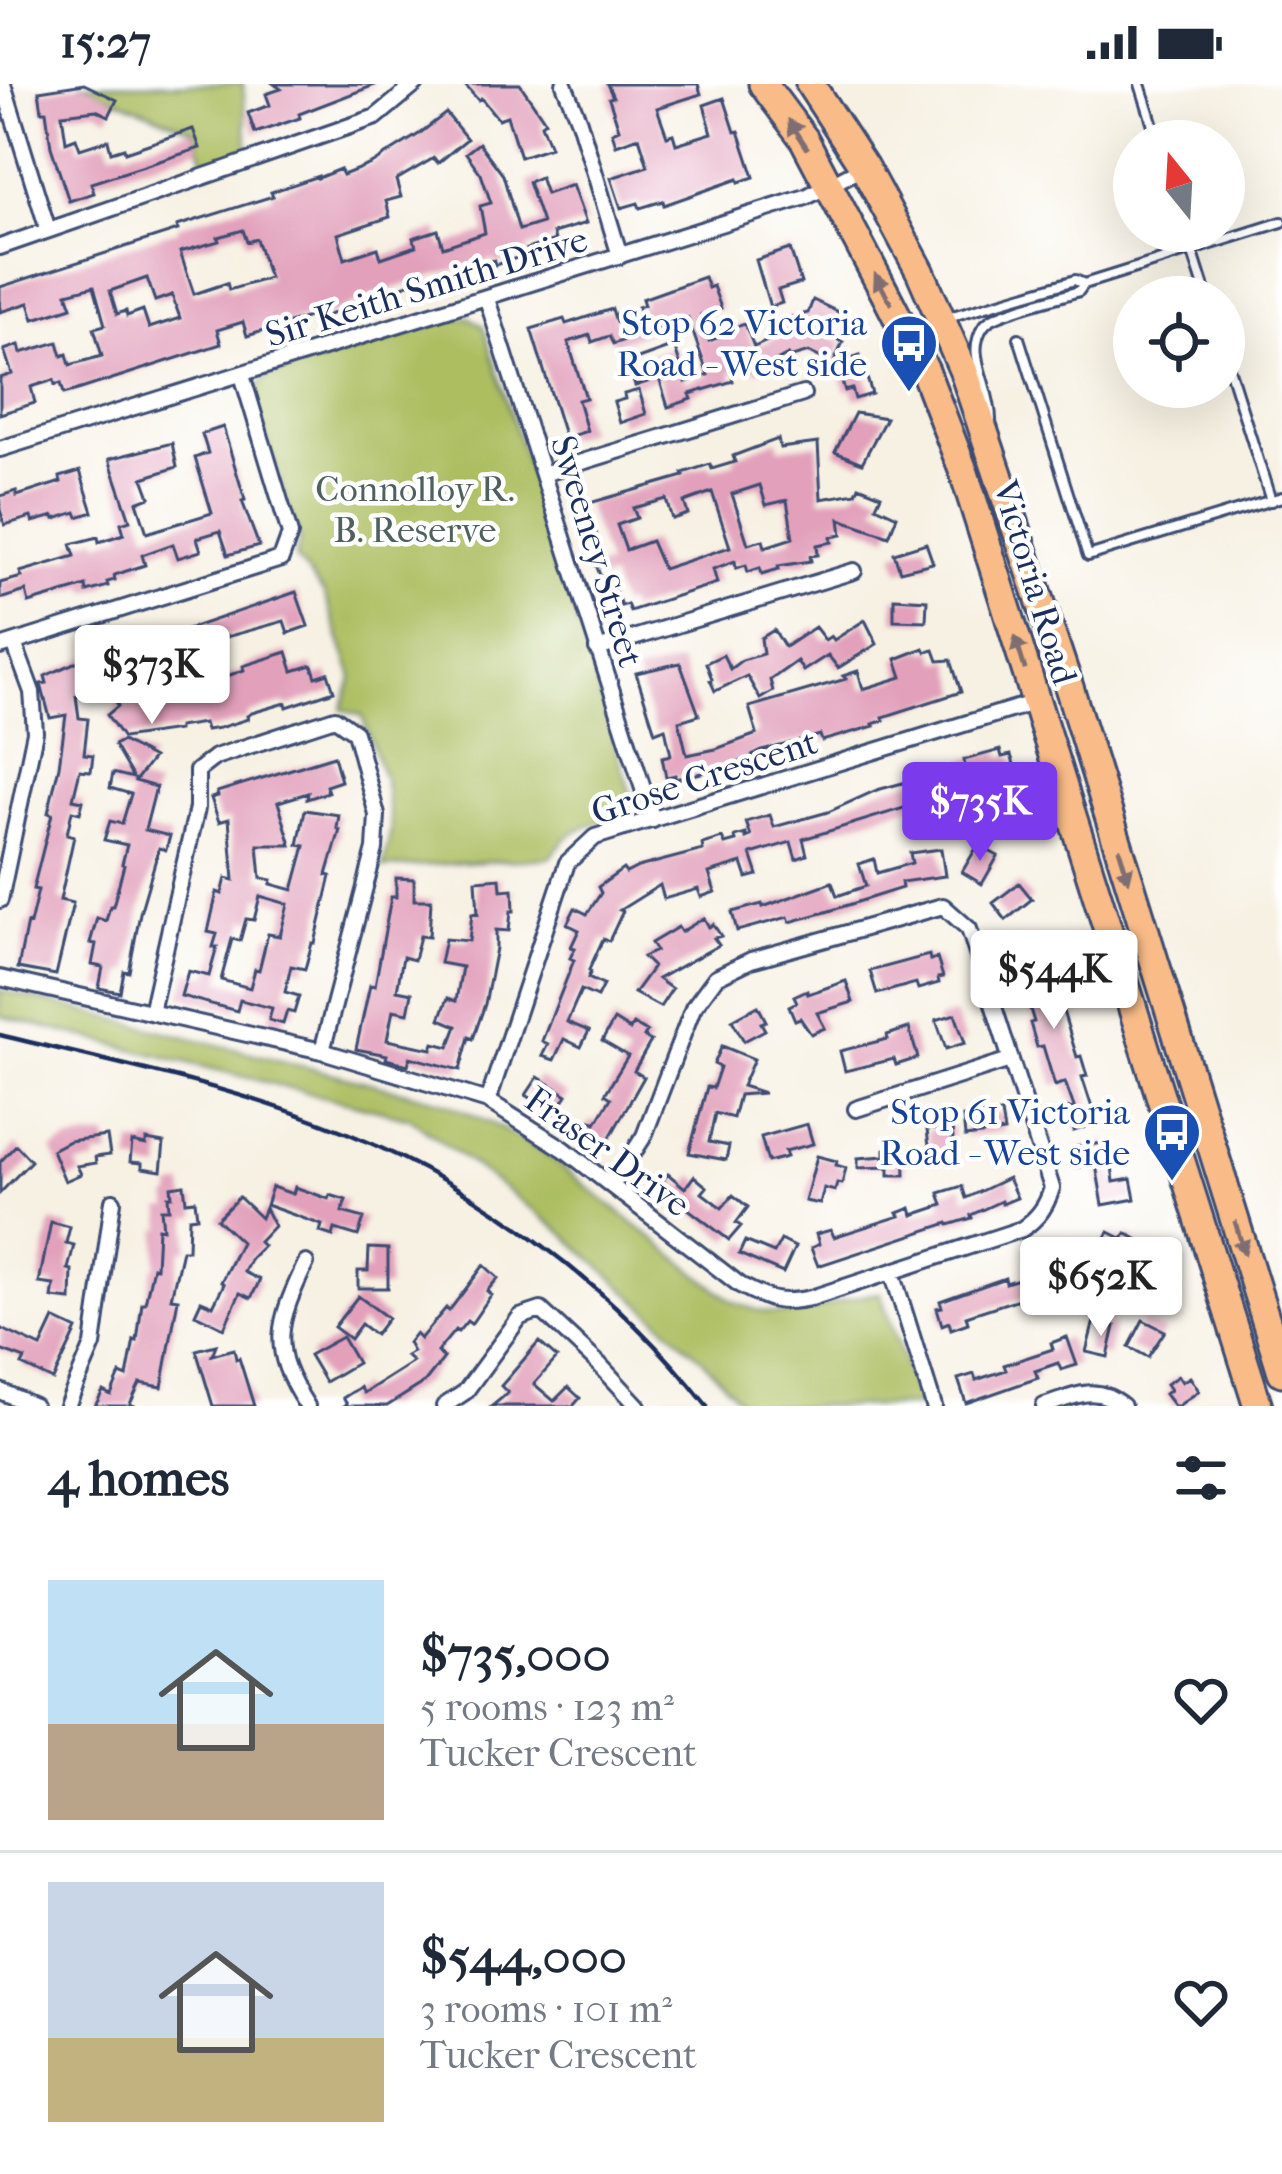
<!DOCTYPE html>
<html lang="en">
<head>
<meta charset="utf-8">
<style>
  :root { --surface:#fff; --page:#f2f2f3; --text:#1f2937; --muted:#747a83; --line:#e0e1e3; --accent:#7c3aed }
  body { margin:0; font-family:"IM FELL French Canon",serif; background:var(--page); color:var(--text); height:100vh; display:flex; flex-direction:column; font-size:45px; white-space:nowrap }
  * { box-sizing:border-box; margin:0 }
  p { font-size:39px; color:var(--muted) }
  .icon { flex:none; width:66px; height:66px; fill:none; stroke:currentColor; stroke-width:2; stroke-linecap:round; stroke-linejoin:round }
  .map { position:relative; height:1322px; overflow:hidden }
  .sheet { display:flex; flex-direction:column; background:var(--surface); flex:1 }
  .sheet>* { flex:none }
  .needle { width:78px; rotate:342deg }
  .tools { position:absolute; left:1113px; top:36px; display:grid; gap:24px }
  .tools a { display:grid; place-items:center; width:132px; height:132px; border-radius:50%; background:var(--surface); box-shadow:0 12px 48px #0002; font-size:60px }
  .price { position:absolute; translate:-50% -102px; padding:0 27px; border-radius:12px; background:#fff; color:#222; font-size:39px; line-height:78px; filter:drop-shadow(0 3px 6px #0008) }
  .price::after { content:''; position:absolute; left:50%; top:72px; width:36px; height:27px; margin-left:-18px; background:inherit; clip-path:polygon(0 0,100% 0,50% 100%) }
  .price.selected { background:var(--accent); color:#fff }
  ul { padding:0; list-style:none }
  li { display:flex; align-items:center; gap:36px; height:300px; padding:0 48px }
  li+li { border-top:3px solid var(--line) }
  li span { display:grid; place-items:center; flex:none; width:336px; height:240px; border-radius:0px; color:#555 }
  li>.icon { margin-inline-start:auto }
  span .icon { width:144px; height:144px; fill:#fffc; stroke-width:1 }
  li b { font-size:51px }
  h2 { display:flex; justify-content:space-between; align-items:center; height:144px; padding:0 48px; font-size:51px }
  .status { display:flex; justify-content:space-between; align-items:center; height:84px; padding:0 60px; background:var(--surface); direction:ltr }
  .status svg { height:33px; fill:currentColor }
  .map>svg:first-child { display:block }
  .green { fill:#acbe61; stroke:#647660; stroke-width:3 }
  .building { fill:#e2a0bb; fill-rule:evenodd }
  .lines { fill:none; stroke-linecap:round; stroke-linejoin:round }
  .lane-casing { stroke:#3c4c72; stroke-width:14 }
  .street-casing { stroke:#3c4c72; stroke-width:20 }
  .highway-casing { stroke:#3c4c72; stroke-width:33 }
  .lane { stroke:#fff; stroke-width:8 }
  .street { stroke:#fff; stroke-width:14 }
  .highway { stroke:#f9bc89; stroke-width:27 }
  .rail { stroke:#1b2f5e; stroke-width:4.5 }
  .oneway { fill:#7f6e71 }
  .labels { text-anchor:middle; stroke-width:9; stroke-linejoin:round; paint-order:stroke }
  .street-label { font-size:36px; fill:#1b2f5e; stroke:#fff }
  .transit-label { font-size:36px; fill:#164399; stroke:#fff; text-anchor:end }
  .park-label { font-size:36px; fill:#4e615f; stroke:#fff }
</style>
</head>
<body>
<div class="status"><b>15:27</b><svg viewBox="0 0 49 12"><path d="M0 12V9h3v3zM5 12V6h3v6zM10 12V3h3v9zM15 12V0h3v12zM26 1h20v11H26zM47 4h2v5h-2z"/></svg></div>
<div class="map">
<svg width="1282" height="1322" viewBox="0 0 1282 1322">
  <rect width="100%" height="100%" fill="#fff"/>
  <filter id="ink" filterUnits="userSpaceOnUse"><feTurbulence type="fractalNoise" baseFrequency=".00833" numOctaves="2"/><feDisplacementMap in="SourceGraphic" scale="24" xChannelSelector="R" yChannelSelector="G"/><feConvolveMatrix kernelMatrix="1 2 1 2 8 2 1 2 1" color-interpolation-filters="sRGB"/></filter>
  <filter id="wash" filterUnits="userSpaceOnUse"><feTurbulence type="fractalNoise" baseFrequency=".004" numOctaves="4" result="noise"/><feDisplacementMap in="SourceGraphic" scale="48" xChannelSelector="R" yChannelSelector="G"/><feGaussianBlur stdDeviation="2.7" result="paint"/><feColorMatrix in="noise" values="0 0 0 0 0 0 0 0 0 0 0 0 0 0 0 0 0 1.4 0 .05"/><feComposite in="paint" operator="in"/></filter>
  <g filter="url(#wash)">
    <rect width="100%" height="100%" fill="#f7f1e3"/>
    <path class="green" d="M79,0H243L248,66L205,80L194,46Z
      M469,233L483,242L633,717C624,738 599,735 580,745C567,751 558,763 549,774L383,784L391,745L385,698L362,632L342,625L353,593L324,510L295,474L300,456L253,315L256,304L266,293L451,235Z
      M0,906L441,1017L497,1042L548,1072L732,1217C797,1247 819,1216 880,1209L919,1322H745L702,1275L562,1148L410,1034L0,932Z"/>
    <g id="blocks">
      <path class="building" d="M84,0L117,16L109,32L96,26L62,30L66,58L76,54L80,65L108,56L111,68L124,64L125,68L193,45L200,64L91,99L94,109L69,117L51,63L46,27H42L39,7Z
        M274,0H375V1L299,30L300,34L255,49L248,29L270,21L266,10L281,5Z
        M464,0H520L545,37L541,40L550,63L520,73L507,32L498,35L481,14L478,16Z
        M607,0H698L701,10L657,24L667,52L673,50L676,60L712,49L704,21L724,14L735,48L739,47L754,93L739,98L738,95L664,121L663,117L640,124L638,119L621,124L611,94L648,82L639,53L616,61L612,48L619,45L609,14L613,13Z
        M446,29L467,55L438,79L434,74L396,96L401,113L386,117L390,133L338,150L345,175L378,164L381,174L416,162L413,154L438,146L443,163L485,149L480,122L491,119L481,90L466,69L479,59L503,91L519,146L542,139L528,98L540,93L546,110L572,101L586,139L553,149L555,156L527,165L529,170L495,181L494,176L426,194L358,217L359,219L319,235L318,230L247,252L243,238L217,246L221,260L81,305L64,310L61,299L55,301L54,296L31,303L35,319L0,330V294L12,290L4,266L19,261L21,269L58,258L62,272L67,270L70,281L102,272L94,244L105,241L94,202L67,209L72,223L34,235L29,219L0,228V203L178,146L177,142L273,112L271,108L318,92V94L340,85L343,91L371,80L419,50ZM243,146L247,158L256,155L269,194L229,206L227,199L194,210L180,168L219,157L218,153ZM147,194L155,217L172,211L180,234L149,244L143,226L127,232L126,227L117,230L110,207Z
        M790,165L801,199L778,206L782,219L770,223L756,176Z
        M704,193L708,204L713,202L721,224L701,231L709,257L730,249L729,245L745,240L754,263L783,250L780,236L808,229L813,216L840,229L829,252L843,258L833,280L809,268L789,274L788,271L756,288L751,279L731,288L733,297L690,310L692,315L668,323L659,294L635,302L627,279L674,262L686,298L708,291L688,234L613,260L609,252L592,258L590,251L568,258L586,314L578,316L587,347L565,354L531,245L564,235L566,240L612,225L616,238L640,231L638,223L644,221L642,215Z
        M860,271L872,310L855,315L852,305L845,307L836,279Z
        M639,306L646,330L620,339L614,318L625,315L624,310Z
        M855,329L886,334L862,379L835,368Z
        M223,343L245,416L242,417L259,462L228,471L220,447L197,454L201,467L178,474L173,460L142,471L145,481L114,491L115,496L107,498L108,502L87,508L86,502L29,519L26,507L0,515V499L22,493L20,488L75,472L71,460L98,453L99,458L124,450L121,439L130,436L109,375L172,359L177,383L143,394L150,413L137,418L147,449L212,429L195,374L208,369L202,350Z
        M778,355L780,364L818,359L821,415L856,409L859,402L881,411L876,422L897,432L889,452L840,435L842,451L831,453L832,458L817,461L818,471L810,472L811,477L778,482L779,485L762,490L760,484L748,488L746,481L736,484L735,477L713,485L717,499L630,527L627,520L621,522L611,494L602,497L597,483L607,480L586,420L684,392L683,389L710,380L712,385L735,378L733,372ZM760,401L766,421L787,416L793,454L765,463L763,456L748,460L732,410ZM712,408L730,463L663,485L651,457L626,466L617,441L637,434L633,424L666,415L672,435L688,430L684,418Z
        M80,387L93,428L78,433L76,428L55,435L54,432L33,438L31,433L5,441L0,426V412L16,407L17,412L61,398L60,393Z
        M926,459L933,479L900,487L894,469Z
        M296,508L308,542L288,549L284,537L215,556L218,566L204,570L213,597L244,586L243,582L287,568L293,587L312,581L316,593L328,589L334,607L287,623L286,619L252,629L247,632L248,635L219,644L206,646L204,639L178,643V646L123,654L107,631L118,622L110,597L83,605V610L76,612L79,634L88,635L84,670L93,671L91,687L80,686L73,715L83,717L80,729L72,727L67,750L74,752L60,816L73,819L56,891L18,884L27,839L30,840L38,806L33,805L52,730L48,729L59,682L66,631L50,634L41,600L47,599L45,592L97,569L179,548ZM186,568L197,599L166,604L158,576Z
        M894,514L927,516L926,537L894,536Z
        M865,536L877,560L838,584L828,571L803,587L797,577L770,596L773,607L760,615L747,592L715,607L710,596L712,595L706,579L723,571L730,585L742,576L763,570L761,554L774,546L785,563L815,543L825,556L831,552L834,556Z
        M924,564L926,568L934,566L938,577L951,576L961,608L883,633L884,636L873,640L874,642L822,657L820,651L762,667L752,672L753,674L719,685L675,695V691L666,693L662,673L671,671L665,644L655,648L636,589L680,579L699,631L679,637L687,671L716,665L757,650L749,623L846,595L843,592L858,587L863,605L902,593L896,575Z
        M122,657L153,674L135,697L156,703L145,746L170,752L166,766L159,764L140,829L129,888L124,887L120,908L99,904L103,883L92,881L96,860L90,859L97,834L106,837L110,822H113L124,781L122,780L127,761L104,756L110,737L122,740L131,710L110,704L113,689L133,694L114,661Z
        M1000,666L1002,673L1011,671L1019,696L978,708L982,721L969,725L964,710L941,717L948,738L936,742L935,737L927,739L920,719L803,755L807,771L796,775L791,758L751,770L758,791L747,794L742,779L709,789L715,808L701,813L698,805L664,815L660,801L620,826L623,827L609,857L603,855L589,886L591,887L588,894L603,901L597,913L581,906L567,938L589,947L581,963L564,955L554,976L542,972L548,960L542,957L574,876L570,874L575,864L571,863L579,846L567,840L575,824L587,830L601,809L598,803L623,785L626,789L638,783L703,766L702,760L722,754L725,760L736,757L735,753L746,750V754L751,752L746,738L770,731L774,743L828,728L877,706L965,682L964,676Z
        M334,672L341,697L326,702L328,708L307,715L308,709L278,718L291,761H258L261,794L272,796L271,800L293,806L305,762L298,761L305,726L339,731L337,744L340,746L327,791L331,792L315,859H312L305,885L291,882L285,908L299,912L294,929L287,927L283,940L269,936L272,924L240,916L237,927L181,912L188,887L209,892L217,863H213L217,850L208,848L217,808L222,810L226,794L234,796L229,735L219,738L211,714L218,712L217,708ZM260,812L288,820L280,852L268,850L259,886L255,885L250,904L221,896L232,855L240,857L246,835L254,836Z
        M978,761L998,772L982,800L962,788Z
        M941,765L945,792L901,798L902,804L826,828L790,838L788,833L737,847L732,828L762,820L763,823L832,798L837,812L866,802L859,780L874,775L877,789L912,779L910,769Z
        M396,794L414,795V816H431L429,853L420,852L414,876L403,873L397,906L412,909L408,929L393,926L387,956L432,965L434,959L449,963L457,942L440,935L448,914L456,917L462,883L440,879L445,855L469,857L472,829L478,830L476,796L500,794L501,806L513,805L514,827H511L509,847L496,846V864L485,920L473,955L469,953L460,986L410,973L408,981L386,975L387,971L356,965L370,901L375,902L391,813H396Z
        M1019,799L1032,815L1006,836L993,819Z
        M704,834L709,843L713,840L721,852L714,854L719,861L658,895L672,905L660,923L634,909L653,883L643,873L656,867L651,859L678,843L681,848Z
        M1026,856L1029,865L1048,858L1053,873L1047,875L1077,973L1081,972L1087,992L1082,993L1097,1039L1074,1047L1073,1040L1062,1044L1057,1029L1074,1023L1065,998L1055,1002L1043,962L1037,963L1030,939L1034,938L1013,870L1016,868L1014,861Z
        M929,871L930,876L937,874L943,893L938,894L939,899L918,905L916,899L877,910L870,887Z
        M846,897L853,918L817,929L825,944L811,950L800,934L795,936L789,922L797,918L794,912L807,906L808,910Z
        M758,922L766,937L761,939L765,946L744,957L732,936Z
        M955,930L965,959L946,965L936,936Z
        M614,936L630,946L633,940L647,948L644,953L651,957L634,987L644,993L605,1062L583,1048L591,1036L596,1039L611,1014L605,1010L628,972L602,957Z
        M909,944L918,974L896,981L894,975L845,987L840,967L888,955L887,951Z
        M722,962L754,975L742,1002L764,1009L739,1011L733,1034L715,1029L709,1058L729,1062L726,1076L689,1069L707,1003L713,1004L720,983L714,980Z
        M538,993L567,1011L555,1029L526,1011Z
        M1001,1029L1004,1048L965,1053L963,1033Z
        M807,1040L813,1060L785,1067L787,1073L768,1078L761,1053Z
        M952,1043L954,1069L930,1071L927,1046Z
        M107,1052L110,1071L95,1073L96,1079L77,1082L81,1090L65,1097L52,1066L69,1057Z
        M146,1056L164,1059L161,1087L142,1084V1079L130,1078L132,1058L146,1061Z
        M1109,1058L1114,1098L1131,1095L1135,1115L1103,1121L1096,1081L1078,1083L1076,1063Z
        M16,1061L31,1077L0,1109V1078Z
        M885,1065H904L905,1091H889V1083L858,1084V1074L885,1072Z
        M817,1072L837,1077L836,1081L846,1084L842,1100L837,1099L835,1107L824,1104L820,1120L805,1117Z
        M668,1090L685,1104L694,1092L707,1103L702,1109L722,1124L733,1111L748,1123L736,1139L741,1142L729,1156L658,1102Z
        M1008,1094L1017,1114L1002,1120L1001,1117L971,1131L972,1134L949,1141L948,1139L818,1182L811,1164L819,1160L816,1150L831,1146L834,1153L900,1132L898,1129L911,1124L913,1131L943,1121L939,1109L962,1102L966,1114Z
        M184,1101L186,1117L195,1116L197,1133L189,1134L188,1166H182L171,1214L178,1215L162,1303L140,1299L130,1320L135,1322H95L103,1307L111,1311L120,1290L127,1293L134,1256L137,1257L142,1219H145L153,1183L156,1184L158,1144L163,1145L161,1125H169L168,1112H172L171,1103Z
        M272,1103L293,1110L295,1103L329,1115L330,1111L346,1116L342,1128L364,1134L358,1152L335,1145L333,1152L320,1148L322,1141L266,1121Z
        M239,1113L261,1134L265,1124L274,1142L259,1158L263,1162L251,1174L244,1188L260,1196L251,1214L240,1209L224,1244L195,1230L201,1217L213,1222L224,1200L221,1198L241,1158L217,1135Z
        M51,1138L70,1143L66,1159L74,1161L68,1185L72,1186L71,1216L52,1214L54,1201L39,1199Z
        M1109,1148L1123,1155L1126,1149L1137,1155L1122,1181L1100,1164Z
        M781,1156L795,1163L783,1189L739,1170L745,1157L774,1169Z
        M369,1164L388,1165V1204H358V1187H368Z
        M1078,1178L1091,1205L1075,1214L1069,1203L1029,1218L1028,1212L966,1232L968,1239L951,1245L949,1238L942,1241L937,1224L942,1223L940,1217L1005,1194L1006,1199L1048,1186L1050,1194Z
        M484,1181L498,1194L487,1207L491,1211L471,1240L467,1237L458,1248L455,1246L437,1268L444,1274L425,1298L387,1322H344L347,1320L343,1314L360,1303L364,1309L413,1278L406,1272L413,1268L408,1259L415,1250L420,1255L446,1224L449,1227Z
        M358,1212L388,1234L375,1251L361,1240L350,1255L334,1243Z
        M54,1235L77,1246L53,1296L22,1281L25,1275L0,1266V1244L41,1263Z
        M1143,1236L1165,1247L1148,1273L1129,1263Z
        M1094,1237L1115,1242L1108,1273L1086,1268Z
        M342,1253L357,1279L325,1298L309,1271Z
        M1067,1253L1077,1281L1061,1286L1058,1279L1035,1287L1038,1294L966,1319L958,1295L974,1290L976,1296L1006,1286L1004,1281L1053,1265L1051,1259Z
        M539,1258L557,1274L534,1300L554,1317L568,1303L580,1314L573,1322H492L508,1309L501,1302Z
        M216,1261L212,1271L234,1265L236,1275L239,1274L254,1322H213L196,1266Z
        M1178,1292L1182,1298L1190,1293L1199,1307L1178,1322H1174L1165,1310L1170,1306L1166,1300Z"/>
    </g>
  </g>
  <g filter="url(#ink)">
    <use href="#blocks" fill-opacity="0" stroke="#3c4c72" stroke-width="3"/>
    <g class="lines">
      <defs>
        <path id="lane" d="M1140,0L1158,57
          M1186,147L1207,213
          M949,233L1075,196L1084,200
          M1019,254L1088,472L1282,413
          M1224,268L1271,417
          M991,336C991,313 980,294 977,272C975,260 979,244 989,237C1001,227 1061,213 1079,207L1084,200L1282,138"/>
        <path id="street" d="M3,0L48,146
          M564,0L579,37L620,172
          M0,163L376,33L416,0
          M487,215L653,736
          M0,365L806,113L864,83
          M543,390L803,310
          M0,563L281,475L290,450L242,291
          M597,565L854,487
          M0,816L35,648L32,608L14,559
          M0,894L322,967L488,1017L564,1065L740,1201C769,1216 778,1221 811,1214L1022,1145C1038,1134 1046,1123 1052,1104L969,845L943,822L751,876L716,893L693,924L644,1052L612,1102
          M151,928L197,724V687L215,673L335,634L355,648L377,731L375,765L322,967
          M488,1017L567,779L595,753L1036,618
          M856,1025L1010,976
          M306,1179C277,1240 269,1264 307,1322
          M892,1188L934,1322
          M0,1307L34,1322
          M67,1322L93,1261L113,1117
          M444,1322L465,1308L520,1233L541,1226L599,1280L638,1322
          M1044,1322C1075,1312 1095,1299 1123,1322"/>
        <path id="highway" d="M763,0L804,55L885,209L925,287L964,389L1258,1322
          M810,0L864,83L920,187L964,288L1069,603L1282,1288"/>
      </defs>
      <use href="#lane" class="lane-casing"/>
      <use href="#street" class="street-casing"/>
      <use href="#highway" class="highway-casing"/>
      <use href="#lane" class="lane"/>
      <use href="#street" class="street"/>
      <use href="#highway" class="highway"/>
      <path class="rail" d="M0,951C106,977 216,999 319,1038C470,1094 608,1196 707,1322"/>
    </g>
    <defs><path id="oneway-solid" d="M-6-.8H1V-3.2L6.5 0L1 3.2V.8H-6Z" transform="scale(3)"/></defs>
    <g class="oneway">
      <use href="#oneway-solid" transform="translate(798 50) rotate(-123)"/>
      <use href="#oneway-solid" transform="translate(883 205) rotate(-118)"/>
      <use href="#oneway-solid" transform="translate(1020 569) rotate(-107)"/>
      <use href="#oneway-solid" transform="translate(1124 781) rotate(73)"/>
      <use href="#oneway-solid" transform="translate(1240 1154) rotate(73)"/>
    </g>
  </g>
  <defs>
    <symbol id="bus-pin" viewBox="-11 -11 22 30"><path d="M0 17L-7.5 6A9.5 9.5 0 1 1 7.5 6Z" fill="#1a4fb4" stroke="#fff"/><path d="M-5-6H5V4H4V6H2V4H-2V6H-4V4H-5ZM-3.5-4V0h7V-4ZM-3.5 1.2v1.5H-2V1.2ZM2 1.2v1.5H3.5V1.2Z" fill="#fff"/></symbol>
  </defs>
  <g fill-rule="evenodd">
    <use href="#bus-pin" x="876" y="226" width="66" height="90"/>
    <use href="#bus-pin" x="1139" y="1015" width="66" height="90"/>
  </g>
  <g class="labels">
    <g class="street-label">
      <text transform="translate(426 202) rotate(-17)" y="13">Sir Keith Smith Drive</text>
      <text transform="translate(598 467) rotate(73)" y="13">Sweeney Street</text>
      <text transform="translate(1036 498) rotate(73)" y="13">Victoria Road</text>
      <text transform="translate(704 692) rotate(-18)" y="13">Grose Crescent</text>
      <text transform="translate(608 1067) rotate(36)" y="13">Fraser Drive</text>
    </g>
    <g class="transit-label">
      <text x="867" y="251">Stop 62 Victoria<tspan x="867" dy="41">Road - West side</tspan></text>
      <text x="1130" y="1040">Stop 61 Victoria<tspan x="1130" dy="41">Road - West side</tspan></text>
    </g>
    <g class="park-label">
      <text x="415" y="417">Connolloy R.<tspan x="415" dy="41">B. Reserve</tspan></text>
    </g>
  </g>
</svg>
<div class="tools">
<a><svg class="needle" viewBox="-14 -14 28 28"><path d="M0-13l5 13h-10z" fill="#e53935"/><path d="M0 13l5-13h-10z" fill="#747a83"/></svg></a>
<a><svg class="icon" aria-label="locate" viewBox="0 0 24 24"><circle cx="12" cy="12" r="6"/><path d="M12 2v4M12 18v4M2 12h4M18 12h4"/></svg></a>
</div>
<b class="price" style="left:152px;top:643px">$373K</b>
<b class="price selected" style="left:980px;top:780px">$735K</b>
<b class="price" style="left:1054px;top:948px">$544K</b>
<b class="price" style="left:1101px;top:1255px">$652K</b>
</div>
<section class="sheet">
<h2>4 homes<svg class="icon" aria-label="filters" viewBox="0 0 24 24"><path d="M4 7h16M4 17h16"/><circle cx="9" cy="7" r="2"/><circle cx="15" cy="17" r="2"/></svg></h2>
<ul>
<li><span style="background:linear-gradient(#bfe0f5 60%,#b9a48a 0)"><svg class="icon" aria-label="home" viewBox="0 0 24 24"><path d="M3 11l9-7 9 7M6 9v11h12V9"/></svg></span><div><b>$735,000</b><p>5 rooms · 123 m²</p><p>Tucker Crescent</p></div><svg class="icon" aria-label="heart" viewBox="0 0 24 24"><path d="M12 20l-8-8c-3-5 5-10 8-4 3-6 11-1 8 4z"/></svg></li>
<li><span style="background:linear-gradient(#c9d6e8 65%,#c2b280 0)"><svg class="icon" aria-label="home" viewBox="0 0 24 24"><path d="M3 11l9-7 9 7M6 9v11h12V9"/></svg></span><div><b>$544,000</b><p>3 rooms · 101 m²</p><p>Tucker Crescent</p></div><svg class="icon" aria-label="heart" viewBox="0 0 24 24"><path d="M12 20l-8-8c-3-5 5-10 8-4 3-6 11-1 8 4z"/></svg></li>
</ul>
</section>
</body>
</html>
